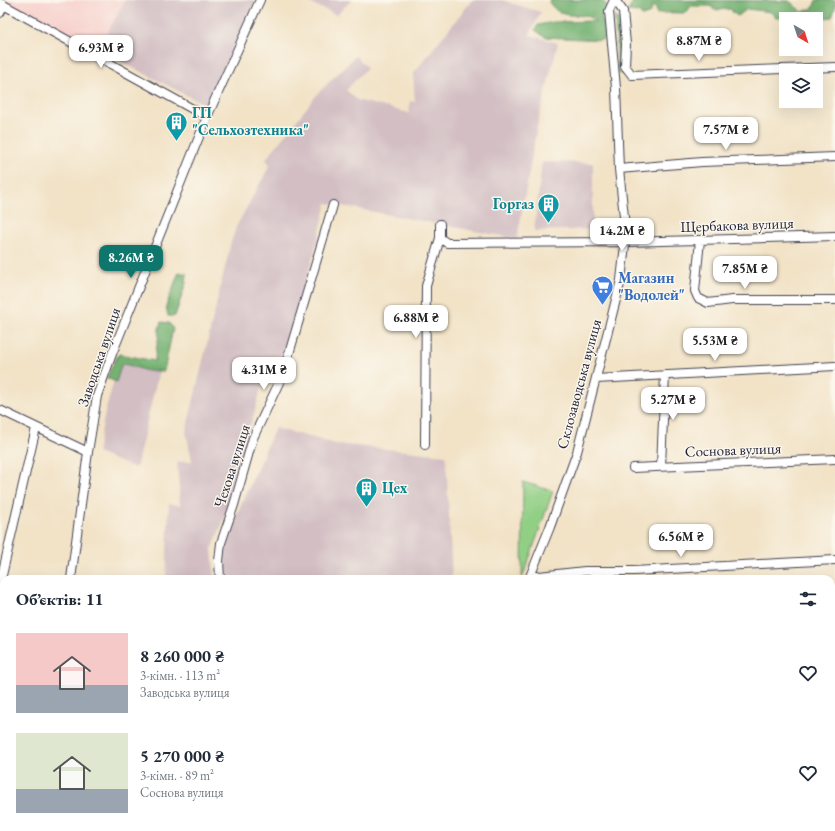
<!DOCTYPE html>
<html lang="uk">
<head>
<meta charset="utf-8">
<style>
  :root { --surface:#fff; --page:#f6f6f7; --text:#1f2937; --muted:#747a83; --accent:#0f766e }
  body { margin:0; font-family:"EB Garamond",serif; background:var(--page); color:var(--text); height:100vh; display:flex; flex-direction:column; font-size:15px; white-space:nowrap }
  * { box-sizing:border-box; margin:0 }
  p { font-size:13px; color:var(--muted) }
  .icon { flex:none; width:22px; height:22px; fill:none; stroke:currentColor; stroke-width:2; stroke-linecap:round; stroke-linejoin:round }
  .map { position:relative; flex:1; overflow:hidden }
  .drawer { position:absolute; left:0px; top:575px; width:835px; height:256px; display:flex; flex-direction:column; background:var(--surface); border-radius:12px 12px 0 0; box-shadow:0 4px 16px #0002 }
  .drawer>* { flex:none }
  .needle { width:26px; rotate:141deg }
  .tools { position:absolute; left:779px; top:12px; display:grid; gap:8px }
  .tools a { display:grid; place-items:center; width:44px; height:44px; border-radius:0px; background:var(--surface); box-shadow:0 4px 16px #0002; font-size:20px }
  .price { position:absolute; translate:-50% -34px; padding:0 9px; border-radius:8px; background:#fff; color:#222; font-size:13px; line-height:26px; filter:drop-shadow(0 1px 2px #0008) }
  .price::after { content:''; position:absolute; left:50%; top:24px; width:12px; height:9px; margin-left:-6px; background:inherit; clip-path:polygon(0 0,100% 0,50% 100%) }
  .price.on { background:var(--accent); color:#fff }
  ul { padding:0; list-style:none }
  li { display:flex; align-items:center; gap:12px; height:100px; padding:0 16px }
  li span { display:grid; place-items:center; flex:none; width:112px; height:80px; border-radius:0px; color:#555 }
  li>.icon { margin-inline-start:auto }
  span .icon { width:48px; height:48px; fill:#fffc; stroke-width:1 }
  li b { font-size:17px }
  h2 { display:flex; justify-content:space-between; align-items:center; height:48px; padding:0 16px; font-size:17px }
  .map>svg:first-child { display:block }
  .built { fill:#f7d0cc }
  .industrial { fill:#d2bec3 }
  .green { fill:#91cf85; stroke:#5a7860 }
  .forest { fill:#74b272; stroke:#4b6a56 }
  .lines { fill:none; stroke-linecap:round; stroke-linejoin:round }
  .stream { stroke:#40b0ba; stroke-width:2 }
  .minor-casing { stroke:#413f50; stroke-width:10 }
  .minor { stroke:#fff; stroke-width:8 }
  .labels { text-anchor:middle; stroke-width:3; stroke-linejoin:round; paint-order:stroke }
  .culture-label { font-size:15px; font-weight:bold; fill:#0d838f; stroke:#fbf7ec; text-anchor:start }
  .street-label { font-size:15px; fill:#22223b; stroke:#fbf7ec }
  .shop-label { font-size:15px; font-weight:bold; fill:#366cbe; stroke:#fbf7ec; text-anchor:start }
</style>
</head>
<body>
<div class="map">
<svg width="835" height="831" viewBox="0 0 835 831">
  <rect width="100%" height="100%" fill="#fbf7ec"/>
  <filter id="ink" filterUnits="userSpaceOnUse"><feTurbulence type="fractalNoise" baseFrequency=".025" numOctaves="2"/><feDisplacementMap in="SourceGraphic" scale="8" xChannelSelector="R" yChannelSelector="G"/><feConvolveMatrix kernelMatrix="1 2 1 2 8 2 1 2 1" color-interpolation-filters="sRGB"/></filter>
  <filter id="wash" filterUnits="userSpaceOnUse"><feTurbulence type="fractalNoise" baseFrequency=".012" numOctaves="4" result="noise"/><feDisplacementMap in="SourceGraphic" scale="16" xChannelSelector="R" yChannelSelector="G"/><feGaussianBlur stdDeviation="0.9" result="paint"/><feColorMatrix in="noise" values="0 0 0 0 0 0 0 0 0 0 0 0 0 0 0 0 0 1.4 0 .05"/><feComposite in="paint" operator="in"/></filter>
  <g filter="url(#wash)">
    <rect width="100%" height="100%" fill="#f2e3c7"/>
    <path class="built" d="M9,0H125L98,50L7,3Z"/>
    <path class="industrial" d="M125,0H256L210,107L98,50Z
      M303,0H351L337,15Z
      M472,0H501L541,12L529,35L558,43L538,122L517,239L327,203L316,246L279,377L265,374L225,517L212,549L215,579H166L169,504L180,505L177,462L192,461L186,432L231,242L236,227L270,165L266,159L319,92L356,56L367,68L346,90L357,100L409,113L410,101L415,102L413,74Z
      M542,162L593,163V229L534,231Z
      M120,358L160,366L136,468L97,453L105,413Z
      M275,428L336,444L446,455L452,579H227L224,554L225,545L238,512Z"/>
    <path class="green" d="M523,482L553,491L522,579Z"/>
    <path class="forest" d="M550,0H601L607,5V12L601,18L607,28L608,37L601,40L545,37L535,30L538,25L554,22L596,21C582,9 563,24 549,2Z
      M634,0L789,1L802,12L813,8L816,0H835V9L832,17L817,19L813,16L806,18H776L771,12L747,9L738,16L733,13L731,9L714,10L711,6H691L686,13C676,13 666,12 657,14L656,8L652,6L651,13L642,16L639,12L628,11Z
      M615,16L624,23L623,36L621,38L624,55L626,75L618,73Z
      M179,272L187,274L186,283L175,316H168L166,306Z
      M161,322L169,323L173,329L164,371H147L122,363L116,382L107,378L112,366L119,354L155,361C155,354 156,348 158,341C159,334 158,329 161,322Z"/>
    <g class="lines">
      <path class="stream" d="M831,780H835
        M257,827L281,830
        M300,831L323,827"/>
    </g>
  </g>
  <g filter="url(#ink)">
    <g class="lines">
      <defs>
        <path id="minor" d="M615,0L623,11L626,44L625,66L632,75L835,67
          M0,3L207,117
          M0,13L4,5
          M619,169L702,162L835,157
          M440,224V238L447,243L626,242L835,236
          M700,240L695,291L698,298L708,303L732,300H835
          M596,379L835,366
          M0,410L88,452
          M425,445L426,286L440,238
          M661,466L665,375
          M633,468L835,459
          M530,577L585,571H634L835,560
          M71,579L88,452L97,396L112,354L207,117L260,0
          M220,579L219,561L221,543L234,505L253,438L283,374L333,205
          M529,579L550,527L577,452L621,280L626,236L619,169L616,88L609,11L614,0
          M0,584L36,428
          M831,651L835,650
          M0,668L4,669
          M831,716L835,715
          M0,774L4,775
          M831,804H835
          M202,827L217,831
          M286,827L287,831
          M14,831L15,827
          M190,831L199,827
          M620,831L651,827"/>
      </defs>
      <use href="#minor" class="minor-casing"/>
      <use href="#minor" class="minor"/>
    </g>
  </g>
  <defs>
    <symbol id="building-pin" viewBox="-11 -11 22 30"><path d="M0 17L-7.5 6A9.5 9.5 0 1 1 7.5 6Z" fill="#0f9aa8" stroke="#fbf7ec"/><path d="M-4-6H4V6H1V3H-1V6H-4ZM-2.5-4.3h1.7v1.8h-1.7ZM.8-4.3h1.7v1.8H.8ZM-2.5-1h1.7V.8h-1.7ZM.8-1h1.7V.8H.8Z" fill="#fff"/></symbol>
    <symbol id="supermarket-pin" viewBox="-11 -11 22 30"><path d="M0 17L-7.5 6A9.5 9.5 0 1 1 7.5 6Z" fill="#3f7fe0" stroke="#fbf7ec"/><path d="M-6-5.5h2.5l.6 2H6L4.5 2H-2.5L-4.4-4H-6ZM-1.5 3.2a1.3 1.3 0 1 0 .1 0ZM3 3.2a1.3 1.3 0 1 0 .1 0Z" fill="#fff"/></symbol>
  </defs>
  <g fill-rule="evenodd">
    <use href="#building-pin" x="164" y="110" width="25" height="34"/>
    <use href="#building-pin" x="536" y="192" width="25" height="34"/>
    <use href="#supermarket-pin" x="590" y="274" width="25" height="34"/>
    <use href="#building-pin" x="354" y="476" width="25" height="34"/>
  </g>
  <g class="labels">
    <g class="culture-label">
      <text x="192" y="118">ГП<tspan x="192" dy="17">"Сельхозтехника"</tspan></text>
      <text x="534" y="209" text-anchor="end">Горгаз</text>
      <text x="382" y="493">Цех</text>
    </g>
    <g class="street-label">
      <text transform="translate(737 225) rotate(-2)" y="5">Щербакова вулиця</text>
      <text transform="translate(99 357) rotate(-71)" y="5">Заводська вулиця</text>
      <text transform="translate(579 384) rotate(-75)" y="5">Склозаводська вулиця</text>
      <text transform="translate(733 450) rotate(-2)" y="5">Соснова вулиця</text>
      <text transform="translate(232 466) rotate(-72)" y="5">Чехова вулиця</text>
    </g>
    <g class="shop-label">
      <text x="618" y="283">Магазин<tspan x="618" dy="17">"Водолей"</tspan></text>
    </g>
  </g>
</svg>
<div class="tools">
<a><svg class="needle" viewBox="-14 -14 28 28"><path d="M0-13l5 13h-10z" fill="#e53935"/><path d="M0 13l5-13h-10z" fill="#747a83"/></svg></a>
<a><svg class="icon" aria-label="layers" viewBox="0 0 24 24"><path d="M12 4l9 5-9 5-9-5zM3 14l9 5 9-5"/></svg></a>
</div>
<b class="price" style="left:699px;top:62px">8.87M ₴</b>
<b class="price" style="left:101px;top:69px">6.93M ₴</b>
<b class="price" style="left:726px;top:151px">7.57M ₴</b>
<b class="price" style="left:622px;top:252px">14.2M ₴</b>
<b class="price on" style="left:131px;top:279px">8.26M ₴</b>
<b class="price" style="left:745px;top:290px">7.85M ₴</b>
<b class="price" style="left:416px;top:339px">6.88M ₴</b>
<b class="price" style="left:715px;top:362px">5.53M ₴</b>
<b class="price" style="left:264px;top:391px">4.31M ₴</b>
<b class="price" style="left:673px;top:421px">5.27M ₴</b>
<b class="price" style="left:681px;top:558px">6.56M ₴</b>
<section class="drawer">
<h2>Об’єктів: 11<svg class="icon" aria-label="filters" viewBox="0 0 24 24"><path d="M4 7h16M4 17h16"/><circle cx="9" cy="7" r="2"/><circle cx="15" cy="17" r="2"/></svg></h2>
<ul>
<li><span style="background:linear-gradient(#f6c9c9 65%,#9aa5b1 0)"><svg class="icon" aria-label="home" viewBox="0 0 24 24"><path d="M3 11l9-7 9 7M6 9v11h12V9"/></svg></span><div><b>8 260 000 ₴</b><p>3-кімн. · 113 m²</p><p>Заводська вулиця</p></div><svg class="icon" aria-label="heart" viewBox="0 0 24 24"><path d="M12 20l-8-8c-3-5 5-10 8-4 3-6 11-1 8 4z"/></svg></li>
<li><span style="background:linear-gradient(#dfe7d0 70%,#9aa5b1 0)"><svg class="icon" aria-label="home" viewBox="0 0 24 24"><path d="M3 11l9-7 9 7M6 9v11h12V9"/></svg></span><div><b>5 270 000 ₴</b><p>3-кімн. · 89 m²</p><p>Соснова вулиця</p></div><svg class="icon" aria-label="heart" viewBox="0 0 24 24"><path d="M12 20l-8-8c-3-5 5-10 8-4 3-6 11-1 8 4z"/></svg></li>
</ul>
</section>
</div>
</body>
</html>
